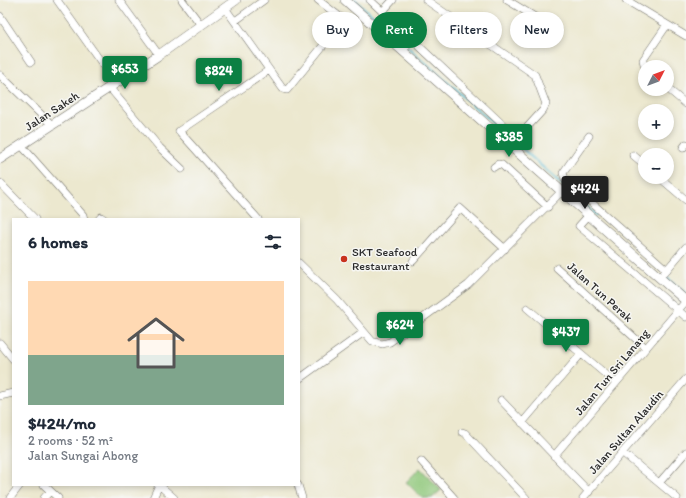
<!DOCTYPE html>
<html lang="en">
<head>
<meta charset="utf-8">
<style>
  :root { --surface:#fff; --page:#f2f2f3; --text:#1f2937; --muted:#747a83; --line:#e0e1e3; --accent:#0b8043 }
  body { margin:0; font-family:Itim,sans-serif; background:var(--page); color:var(--text); height:100vh; display:flex; flex-direction:column; font-size:15px; white-space:nowrap }
  * { box-sizing:border-box; margin:0 }
  p { font-size:13px; color:var(--muted) }
  .icon { flex:none; width:22px; height:22px; fill:none; stroke:currentColor; stroke-width:2; stroke-linecap:round; stroke-linejoin:round }
  .map { position:relative; flex:1; overflow:hidden }
  .sheet { position:absolute; left:12px; top:218px; width:288px; height:268px; display:flex; flex-direction:column; background:var(--surface); border-radius:0px; box-shadow:0 2px 6px #0003 }
  .sheet>* { flex:none }
  .hud { position:absolute; left:312px; top:12px; width:314px; height:36px; display:flex; gap:8px }
  .needle { width:26px; rotate:48deg }
  .tools { position:absolute; left:638px; top:60px; display:grid; gap:8px }
  .tools a { display:grid; place-items:center; width:36px; height:36px; border-radius:50%; background:var(--surface); box-shadow:0 2px 6px #0003; font-size:20px }
  .price { position:absolute; translate:-50% -34px; padding:0 9px; border-radius:4px; background:var(--accent); color:#fff; font-size:13px; line-height:26px; filter:drop-shadow(0 1px 2px #0008) }
  .price::after { content:''; position:absolute; left:50%; top:24px; width:12px; height:9px; margin-left:-6px; background:inherit; clip-path:polygon(0 0,100% 0,50% 100%) }
  .price.on { background:#222; color:#fff }
  ul { padding:0; list-style:none }
  li { display:grid; align-content:center; gap:8px; height:212px; padding:0 16px }
  li+li { border-top:1px solid var(--line) }
  li span { display:grid; place-items:center; height:124px; border-radius:0px; color:#555 }
  li>.icon { margin-inline-start:auto }
  span .icon { width:72px; height:72px; fill:#fffc; stroke-width:1 }
  li b { font-size:17px }
  h2 { display:flex; justify-content:space-between; align-items:center; height:48px; padding:0 16px; font-size:17px }
  .tag { padding:0 14px; border-radius:18px; background:var(--surface); box-shadow:0 2px 6px #0003; font-size:14px; line-height:36px }
  .tag.on { background:var(--accent); color:#fff }
  .map>svg:first-child { display:block }
  .green { fill:#90c87c; stroke:#5e7a54 }
  .lines { fill:none; stroke-linecap:round; stroke-linejoin:round }
  .stream { stroke:#5ec1dc; stroke-width:2 }
  .street-casing { stroke:#6f6d64; stroke-width:8 }
  .secondary-casing { stroke:#6f6d64; stroke-width:10 }
  .street { stroke:#fff; stroke-width:7 }
  .secondary { stroke:#fff; stroke-width:9 }
  .poi-dot { fill:#c8321e; stroke:#f6f6f2; stroke-width:1.5 }
  .labels { text-anchor:middle; stroke-width:3; stroke-linejoin:round; paint-order:stroke }
  .street-label { font-size:12px; fill:#2b2b2b; stroke:#f6f6f2 }
  .poi-label { font-size:12px; fill:#2b2b2b; stroke:#f6f6f2; text-anchor:start }
</style>
</head>
<body>
<div class="map">
<svg width="686" height="498" viewBox="0 0 686 498">
  <rect width="100%" height="100%" fill="#f6f6f2"/>
  <filter id="ink" filterUnits="userSpaceOnUse"><feTurbulence type="fractalNoise" baseFrequency=".025" numOctaves="2"/><feDisplacementMap in="SourceGraphic" scale="8" xChannelSelector="R" yChannelSelector="G"/><feConvolveMatrix kernelMatrix="1 2 1 2 8 2 1 2 1" color-interpolation-filters="sRGB"/></filter>
  <filter id="wash" filterUnits="userSpaceOnUse"><feTurbulence type="fractalNoise" baseFrequency=".012" numOctaves="4" result="noise"/><feDisplacementMap in="SourceGraphic" scale="16" xChannelSelector="R" yChannelSelector="G"/><feGaussianBlur stdDeviation="0.9" result="paint"/><feColorMatrix in="noise" values="0 0 0 0 0 0 0 0 0 0 0 0 0 0 0 0 0 1.4 0 .05"/><feComposite in="paint" operator="in"/></filter>
  <g filter="url(#wash)">
    <rect width="100%" height="100%" fill="#ece8cf"/>
    <path class="green" d="M420,468L441,490L432,498H422L406,482Z"/>
    <g class="lines">
      <path class="stream" d="M355,0L512,140
        M516,143L596,215
        M667,278L686,294"/>
    </g>
  </g>
  <g filter="url(#ink)">
    <g class="lines">
      <defs>
        <path id="street" d="M57,0L116,83
          M119,0L159,55
          M182,0L201,25
          M370,0L517,138
          M426,0L535,75L546,104L543,110L511,145
          M507,0L558,31
          M626,0L686,36
          M225,8L283,89L287,90L344,20L318,0
          M383,11L393,0
          M0,16L31,62
          M235,21L264,0
          M403,50L413,40
          M645,68L643,60L667,25
          M0,75L52,125
          M109,87L160,148L182,169
          M667,88L686,104
          M589,136L563,173L565,179L667,270
          M21,145L83,215L84,219
          M683,148L686,144
          M633,155L645,165
          M494,167L498,164L502,165L548,207
          M659,177L686,200
          M0,183L35,219
          M588,216L579,226L686,317
          M99,219L101,217L104,219
          M258,219L179,131L269,70
          M413,261L460,208L505,249
          M299,263L337,300L372,341L382,344L390,342L468,285L561,192
          M557,268L646,348
          M664,273L686,247
          M527,308L616,383
          M0,343L13,359
          M299,379L364,332
          M0,396L13,393
          M501,400L589,492
          M522,423L581,354
          M462,432L465,433L526,498
          M623,453L677,498
          M554,456L686,301
          M421,461L454,498
          M659,483L686,452
          M44,485L58,498
          M159,485L174,498
          M298,485L302,498
          M10,498L20,485
          M44,498L50,491
          M153,498L159,485
          M583,498L686,379"/>
        <path id="secondary" d="M345,0L686,301
          M0,159L159,55L236,0"/>
      </defs>
      <use href="#street" class="street-casing"/>
      <use href="#secondary" class="secondary-casing"/>
      <use href="#street" class="street"/>
      <use href="#secondary" class="secondary"/>
    </g>
  </g>
  <circle class="poi-dot" cx="344" cy="259" r="4"/>
  <g class="labels">
    <g class="street-label">
      <text transform="translate(52 111) rotate(-33)" y="4">Jalan Sakeh</text>
      <text transform="translate(600 292) rotate(42)" y="4">Jalan Tun Perak</text>
      <text transform="translate(612 372) rotate(-50)" y="4">Jalan Tun Sri Lanang</text>
      <text transform="translate(626 432) rotate(-49)" y="4">Jalan Sultan Alaudin</text>
    </g>
    <g class="poi-label">
      <text x="352" y="256">SKT Seafood<tspan x="352" dy="14">Restaurant</tspan></text>
    </g>
  </g>
</svg>
<div class="tools">
<a><svg class="needle" viewBox="-14 -14 28 28"><path d="M0-13l5 13h-10z" fill="#e53935"/><path d="M0 13l5-13h-10z" fill="#747a83"/></svg></a>
<a>+</a>
<a>−</a>
</div>
<b class="price" style="left:125px;top:90px">$653</b>
<b class="price" style="left:219px;top:92px">$824</b>
<b class="price" style="left:509px;top:158px">$385</b>
<b class="price on" style="left:585px;top:210px">$424</b>
<b class="price" style="left:400px;top:346px">$624</b>
<b class="price" style="left:566px;top:353px">$437</b>
<div class="hud">
<a class="tag">Buy</a>
<a class="tag on">Rent</a>
<a class="tag">Filters</a>
<a class="tag">New</a>
</div>
<section class="sheet">
<h2>6 homes<svg class="icon" aria-label="filters" viewBox="0 0 24 24"><path d="M4 7h16M4 17h16"/><circle cx="9" cy="7" r="2"/><circle cx="15" cy="17" r="2"/></svg></h2>
<ul>
<li><span style="background:linear-gradient(#ffd9b3 60%,#7fa58c 0)"><svg class="icon" aria-label="home" viewBox="0 0 24 24"><path d="M3 11l9-7 9 7M6 9v11h12V9"/></svg></span><div><b>$424/mo</b><p>2 rooms · 52 m²</p><p>Jalan Sungai Abong</p></div></li>
</ul>
</section>
</div>
</body>
</html>
